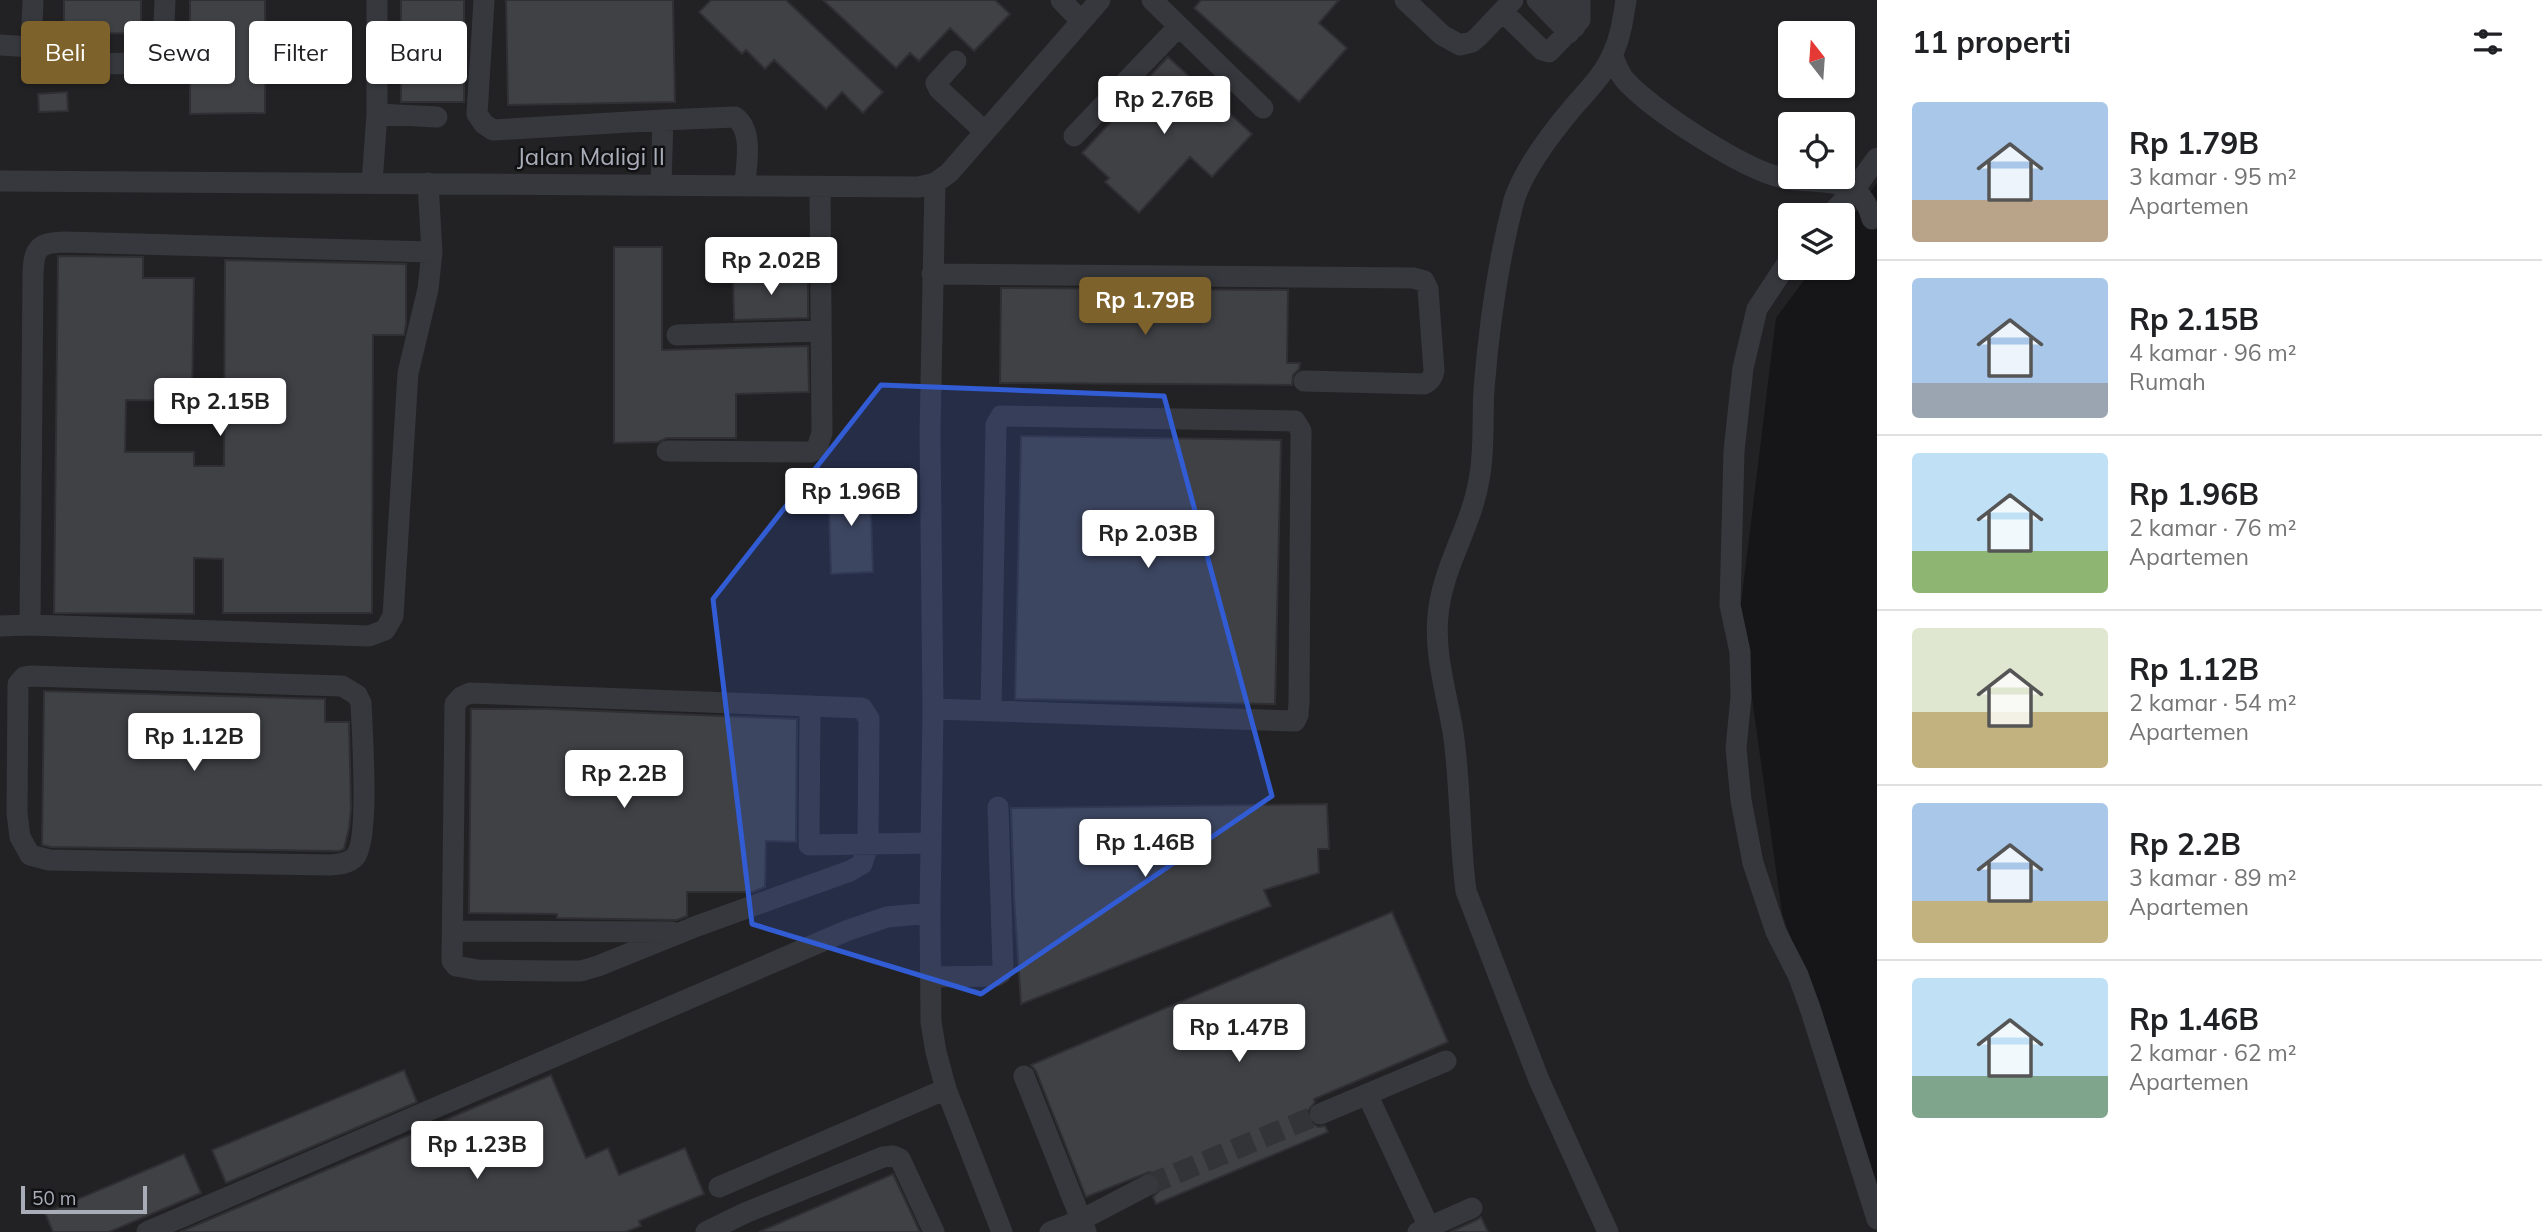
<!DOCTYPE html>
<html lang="id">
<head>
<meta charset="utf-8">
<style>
  :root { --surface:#fff; --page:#f2f2f2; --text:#202124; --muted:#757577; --line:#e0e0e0; --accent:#7e622b }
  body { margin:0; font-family:Mulish,sans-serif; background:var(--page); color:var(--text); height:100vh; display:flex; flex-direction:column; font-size:26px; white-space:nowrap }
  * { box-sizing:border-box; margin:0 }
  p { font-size:23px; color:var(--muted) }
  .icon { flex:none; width:38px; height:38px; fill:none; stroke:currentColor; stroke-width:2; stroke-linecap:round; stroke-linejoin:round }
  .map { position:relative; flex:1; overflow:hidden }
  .sheet { display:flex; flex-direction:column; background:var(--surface); width:665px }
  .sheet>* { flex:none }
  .guide { position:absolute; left:21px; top:21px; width:665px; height:63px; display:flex; gap:14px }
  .needle { width:46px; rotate:343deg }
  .fabs { position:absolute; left:1778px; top:21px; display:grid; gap:14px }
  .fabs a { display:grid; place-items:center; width:77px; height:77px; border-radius:7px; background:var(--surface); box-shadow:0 2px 5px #0004; font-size:35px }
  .scale { position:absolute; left:21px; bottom:18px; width:126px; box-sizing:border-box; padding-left:7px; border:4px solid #a8adb8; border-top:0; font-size:19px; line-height:24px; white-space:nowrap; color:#a8adb8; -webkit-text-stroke:5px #111113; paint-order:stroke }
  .price { position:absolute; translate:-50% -60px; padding:0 16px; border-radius:7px; background:#fff; color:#222; font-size:23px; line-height:46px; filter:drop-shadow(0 2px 4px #0008) }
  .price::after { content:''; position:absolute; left:50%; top:42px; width:21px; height:16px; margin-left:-10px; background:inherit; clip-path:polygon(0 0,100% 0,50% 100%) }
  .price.on { background:var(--accent); color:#fff }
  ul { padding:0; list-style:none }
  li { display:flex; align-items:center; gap:21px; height:175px; padding:0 35px }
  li+li { border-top:2px solid var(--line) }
  li span { display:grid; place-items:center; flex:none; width:196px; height:140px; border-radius:7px; color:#555 }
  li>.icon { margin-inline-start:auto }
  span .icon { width:84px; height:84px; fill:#fffc; stroke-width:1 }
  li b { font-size:30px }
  h2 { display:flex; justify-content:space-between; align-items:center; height:84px; padding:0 35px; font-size:30px }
  .chip { padding:0 24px; border-radius:7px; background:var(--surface); box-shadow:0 2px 5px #0004; font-size:24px; line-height:63px }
  .chip.on { background:var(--accent); color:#fff }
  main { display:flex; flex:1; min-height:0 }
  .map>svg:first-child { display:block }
  .built { fill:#222225; fill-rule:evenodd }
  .building { fill:#404145; stroke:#303034; stroke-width:2 }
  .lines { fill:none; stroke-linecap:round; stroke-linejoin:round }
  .minor-tunnel { stroke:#333438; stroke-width:21; stroke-dasharray:21 10; stroke-linecap:butt }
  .minor { stroke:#37383d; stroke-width:21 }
  .marked { fill:#325cd3; fill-opacity:0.2; stroke:#325cd3; stroke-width:5; stroke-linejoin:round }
  .labels { text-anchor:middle; stroke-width:5; stroke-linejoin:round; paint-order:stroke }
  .street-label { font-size:24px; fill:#a8adb8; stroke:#111113 }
</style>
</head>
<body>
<main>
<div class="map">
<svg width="1877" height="1232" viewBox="0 0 1877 1232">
  <rect width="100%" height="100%" fill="#161618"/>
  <path class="built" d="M0,0H1877V183L1843,229V215H1790V268H1813L1776,318L1740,612L1782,913L1877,1185V1232H0ZM1790,33H1843V86H1790ZM1790,124H1843V177H1790Z"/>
  <path class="building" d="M64,0H141V33L64,34Z
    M190,0H265V113L190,114Z
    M401,0H464V102H401Z
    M506,0H673L675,102L508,105Z
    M711,0H786L883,92L863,113L842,92L826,109L774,60L765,69L746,50L742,54L699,12Z
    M823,0H995L1010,14L974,51L950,28L919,61L910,53L896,68Z
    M1201,0H1339L1319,23L1347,48L1299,102L1194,8Z
    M1168,57L1252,134L1212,177L1190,157L1139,213L1105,182L1109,178L1082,153L1129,102L1127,100Z
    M67,92L68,111L39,112L38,94Z
    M614,247H662V350L808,346L809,392L736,394V438H667L658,442L614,443Z
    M58,256L143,257V278H194L192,401L126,400L125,452H194V466H224L225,260L406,264V324L404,335H373L372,613H223V559L194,558V614L54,613Z
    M808,274V318L734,320L733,275Z
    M1001,288L1288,290L1287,363H1300L1299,369L1293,375L1292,385L1000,383Z
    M1021,436L1281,440L1275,704L1015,699Z
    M870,482L873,572L831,574L828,484Z
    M44,691L325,699V722H349L351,809L349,828L344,849L339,851L194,849L51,847L42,845Z
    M471,709H549L797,719L796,842L766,841L765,887L753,892H687V916L677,920L557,918V914L469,913Z
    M1327,804L1329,849H1318L1319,873L1264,890L1271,906L1021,1004L1014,898L1011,808Z
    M1392,912L1448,1042L1314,1099L1315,1102L1307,1112L1308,1120L1318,1127L1325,1126L1328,1132L1156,1204L1153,1197L1159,1191L1161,1185L1156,1174L1149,1172L1086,1197L1036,1071L1031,1065Z
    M404,1070L417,1102L226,1183L212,1150Z
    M551,1075L586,1158L608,1148L619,1175L685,1148L704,1194L639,1221L641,1226L625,1232H180Z
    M184,1154L201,1193L109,1232H53L45,1213Z
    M893,1174L920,1232H759Z
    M1481,1217L1488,1232H1450L1477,1220Z"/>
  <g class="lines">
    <path class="minor-tunnel" d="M1148,1185L1320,1114"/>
    <path class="minor" d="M33,0C33,13 29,45 37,54C48,66 129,65 146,61C154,59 158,55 163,49L165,0
      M484,0L477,114L484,124L493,130L663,120L661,184
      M1061,0L1081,21
      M1152,0L1263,108
      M1405,0L1442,35L1460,45L1472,42L1478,37L1513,0
      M1537,0L1569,33
      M1562,0L1575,27
      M1503,12L1542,50L1549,52L1580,20V0
      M0,45L32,47
      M1612,55C1616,63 1619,73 1624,79C1650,109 1744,170 1783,178C1803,183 1834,179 1851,188C1862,194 1869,207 1872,219
      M956,61L936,83L939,89L985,132
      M377,114L437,117
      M663,120L735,117C754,131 746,164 745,185
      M1074,136L1179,26
      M0,181L919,187L935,183L949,173L1100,0
      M372,183L377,114V0
      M935,183L930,433L933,709L930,913L931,1022L936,1052L946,1089L1002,1232
      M1830,215L1854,190L1877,158
      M1790,259L1757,309L1743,368L1734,451L1730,605L1740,652L1741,697L1736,748L1741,800L1753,863L1776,932L1798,975L1810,1008L1877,1219
      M932,274L1413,278L1424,281L1428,289L1434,371C1433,378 1430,381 1424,384L1304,381
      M677,335L821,331
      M667,451L811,452L817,448L822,433L820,188
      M30,625L33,273C34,247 39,243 65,242L432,252L428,183
      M0,626L30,625L369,636L385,630L393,616L408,373L428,289L432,252
      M32,676L342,686L357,695L361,703C362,730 370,840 355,857C348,864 339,864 330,865L49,860L30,855L20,837L17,813L18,684L24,677Z
      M470,693L862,708L869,719L868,845L862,864L850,871L697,926L598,966L581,971H557L478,970L456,966L452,961L455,704L461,697Z
      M810,706L809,845L931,843
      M933,709L1295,721L1298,715L1299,702L1301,431L1295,421L1001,416L996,425L991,710
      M453,931L672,932
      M932,977L996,976L1001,973L1003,967L998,807
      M1024,1076L1086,1232
      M1367,1094L1429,1227
      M1320,1114L1446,1061
      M719,1187L946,1089
      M147,1232L846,931L887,917L930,913
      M706,1232L745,1213L883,1157L893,1156L900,1159L934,1232
      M1050,1232L1081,1220L1148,1185
      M1418,1232L1472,1208
      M1608,1232L1539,1080L1466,891C1459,839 1461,785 1453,732C1447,694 1434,655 1438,616C1442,567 1471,528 1479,480C1485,450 1482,420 1484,389C1489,326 1498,261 1514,200C1525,167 1552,132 1575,105C1589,89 1605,73 1613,53C1621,36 1623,18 1626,0"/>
  </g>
  <path class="marked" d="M881,385L1164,396L1272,796L981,994L752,924L713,599Z"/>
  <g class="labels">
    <g class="street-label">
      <text x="591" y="165">Jalan Maligi II</text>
    </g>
  </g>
</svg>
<div class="fabs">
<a><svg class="needle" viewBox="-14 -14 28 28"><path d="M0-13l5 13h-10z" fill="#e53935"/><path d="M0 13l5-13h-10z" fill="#757577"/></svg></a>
<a><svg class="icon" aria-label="locate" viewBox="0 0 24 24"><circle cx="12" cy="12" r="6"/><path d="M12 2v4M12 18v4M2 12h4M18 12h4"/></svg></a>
<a><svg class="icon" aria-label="layers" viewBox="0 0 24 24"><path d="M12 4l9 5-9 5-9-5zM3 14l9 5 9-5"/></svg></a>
</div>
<div class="scale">50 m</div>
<b class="price" style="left:1164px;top:136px">Rp 2.76B</b>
<b class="price" style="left:771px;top:297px">Rp 2.02B</b>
<b class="price on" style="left:1145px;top:337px">Rp 1.79B</b>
<b class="price" style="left:220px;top:438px">Rp 2.15B</b>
<b class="price" style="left:851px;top:528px">Rp 1.96B</b>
<b class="price" style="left:1148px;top:570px">Rp 2.03B</b>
<b class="price" style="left:194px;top:773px">Rp 1.12B</b>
<b class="price" style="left:624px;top:810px">Rp 2.2B</b>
<b class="price" style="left:1145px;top:879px">Rp 1.46B</b>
<b class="price" style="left:1239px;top:1064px">Rp 1.47B</b>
<b class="price" style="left:477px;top:1181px">Rp 1.23B</b>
<div class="guide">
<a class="chip on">Beli</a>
<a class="chip">Sewa</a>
<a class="chip">Filter</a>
<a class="chip">Baru</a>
</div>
</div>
<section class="sheet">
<h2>11 properti<svg class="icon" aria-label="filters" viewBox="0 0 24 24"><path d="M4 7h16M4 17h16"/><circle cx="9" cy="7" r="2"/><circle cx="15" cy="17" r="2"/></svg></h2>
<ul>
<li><span style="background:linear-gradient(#a9c7e8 70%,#b9a48a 0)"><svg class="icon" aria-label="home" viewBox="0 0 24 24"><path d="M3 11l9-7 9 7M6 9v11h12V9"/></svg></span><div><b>Rp 1.79B</b><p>3 kamar · 95 m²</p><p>Apartemen</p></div></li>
<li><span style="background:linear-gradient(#a9c7e8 75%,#9aa5b1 0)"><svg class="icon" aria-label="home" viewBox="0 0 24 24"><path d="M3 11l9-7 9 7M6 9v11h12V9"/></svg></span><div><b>Rp 2.15B</b><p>4 kamar · 96 m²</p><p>Rumah</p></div></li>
<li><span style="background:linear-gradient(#bfe0f5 70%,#8fb573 0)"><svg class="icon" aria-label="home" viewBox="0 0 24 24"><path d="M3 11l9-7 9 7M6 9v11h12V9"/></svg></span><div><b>Rp 1.96B</b><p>2 kamar · 76 m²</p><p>Apartemen</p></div></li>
<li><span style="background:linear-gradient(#dfe7d0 60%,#c2b280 0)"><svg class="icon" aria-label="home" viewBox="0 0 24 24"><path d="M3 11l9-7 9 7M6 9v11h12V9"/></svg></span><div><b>Rp 1.12B</b><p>2 kamar · 54 m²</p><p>Apartemen</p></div></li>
<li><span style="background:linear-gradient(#a9c7e8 70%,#c2b280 0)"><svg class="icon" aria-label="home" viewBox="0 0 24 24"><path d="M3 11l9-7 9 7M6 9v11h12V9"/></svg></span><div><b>Rp 2.2B</b><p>3 kamar · 89 m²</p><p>Apartemen</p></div></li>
<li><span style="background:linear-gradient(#bfe0f5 70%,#7fa58c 0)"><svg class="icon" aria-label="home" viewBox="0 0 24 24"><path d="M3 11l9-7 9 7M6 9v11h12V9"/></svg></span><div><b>Rp 1.46B</b><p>2 kamar · 62 m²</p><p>Apartemen</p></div></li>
</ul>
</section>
</main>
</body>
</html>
